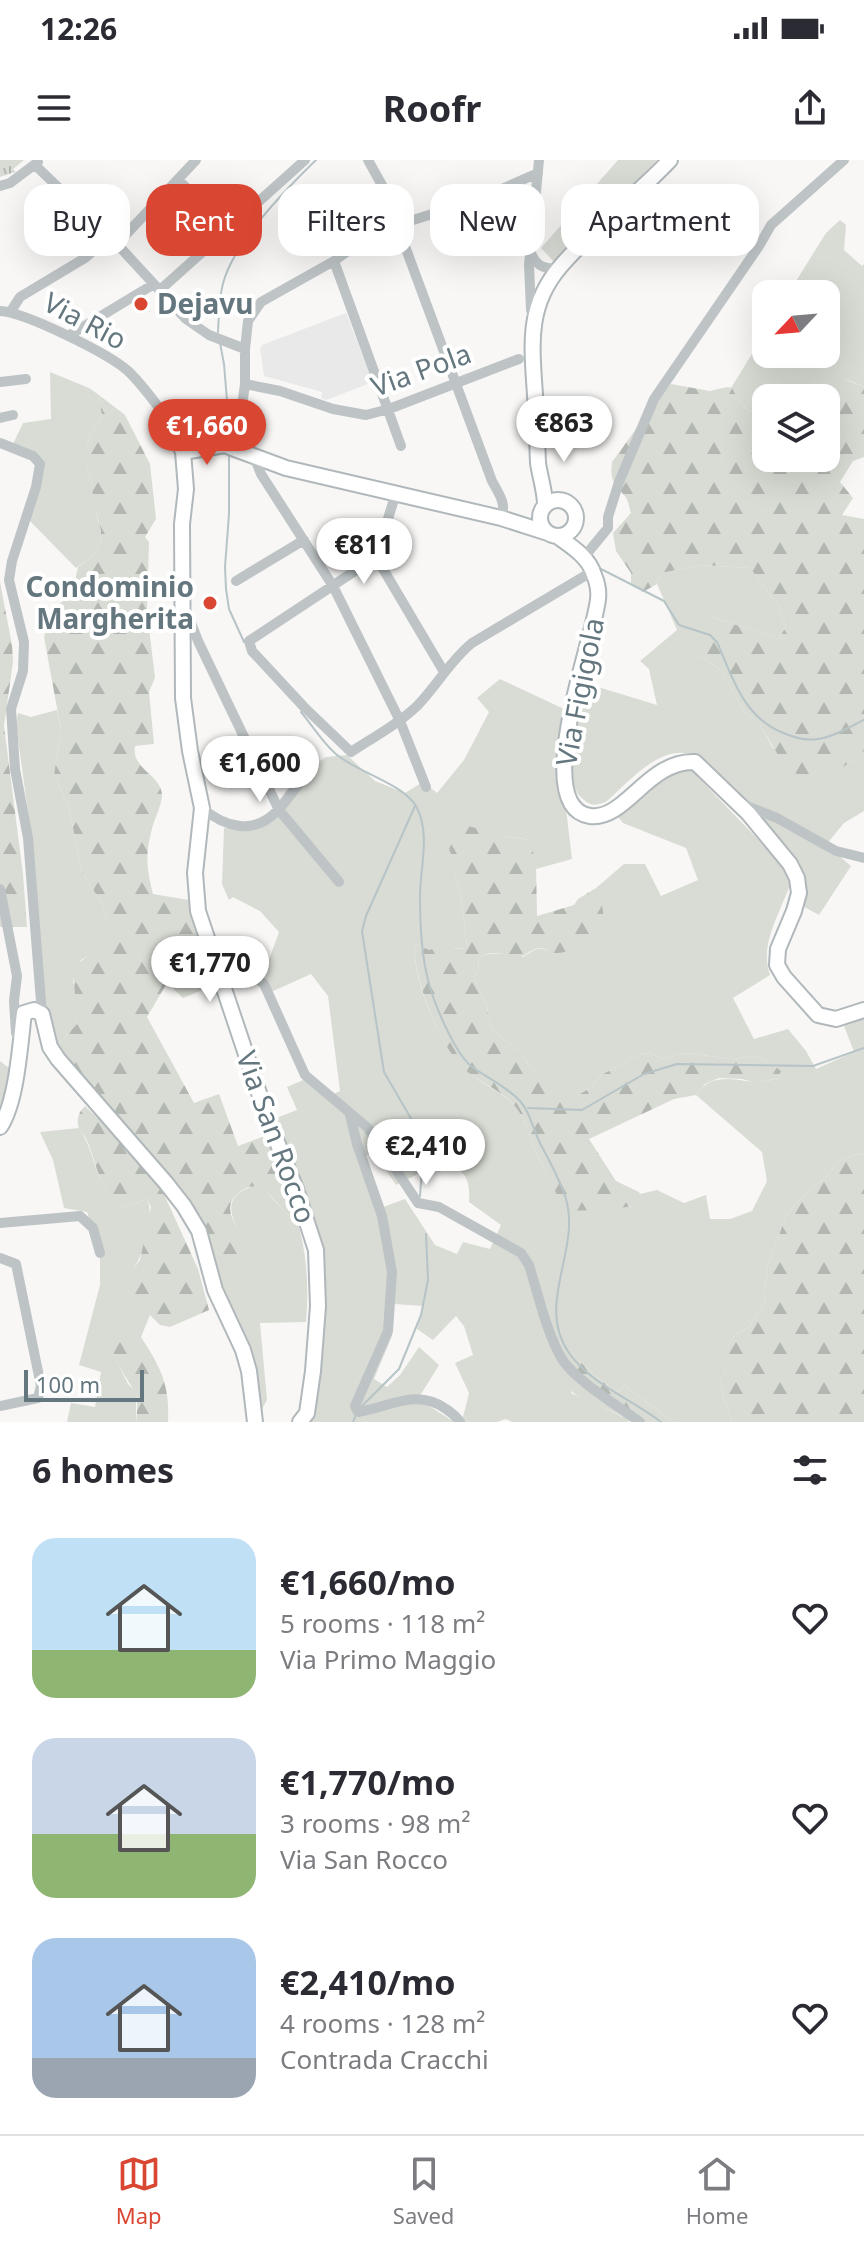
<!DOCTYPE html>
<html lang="en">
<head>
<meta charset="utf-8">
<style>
  :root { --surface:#fff; --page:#f2f2f3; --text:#2b2b33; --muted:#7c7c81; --line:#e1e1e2; --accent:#d94733 }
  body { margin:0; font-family:"Noto Sans",sans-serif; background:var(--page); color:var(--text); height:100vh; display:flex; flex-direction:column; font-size:30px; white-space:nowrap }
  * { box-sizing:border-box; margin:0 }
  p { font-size:26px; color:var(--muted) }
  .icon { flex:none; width:44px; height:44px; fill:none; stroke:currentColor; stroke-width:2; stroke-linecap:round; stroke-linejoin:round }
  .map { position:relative; height:1262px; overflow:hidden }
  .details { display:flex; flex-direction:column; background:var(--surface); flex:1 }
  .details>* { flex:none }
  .top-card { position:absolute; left:24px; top:24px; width:816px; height:72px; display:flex; gap:16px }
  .needle { width:52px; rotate:244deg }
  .tools { position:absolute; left:752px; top:120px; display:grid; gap:16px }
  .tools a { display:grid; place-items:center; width:88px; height:88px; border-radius:16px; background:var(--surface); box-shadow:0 8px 32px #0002; font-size:40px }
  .scale { position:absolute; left:24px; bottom:20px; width:120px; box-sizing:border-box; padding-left:8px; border:4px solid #64767e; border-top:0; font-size:22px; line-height:28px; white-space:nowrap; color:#64767e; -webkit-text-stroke:6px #fff; paint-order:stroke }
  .price { position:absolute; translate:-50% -68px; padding:0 18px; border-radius:28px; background:#fff; color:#222; font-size:26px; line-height:52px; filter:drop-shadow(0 2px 4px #0008) }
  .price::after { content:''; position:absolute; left:50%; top:48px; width:24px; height:18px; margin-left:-12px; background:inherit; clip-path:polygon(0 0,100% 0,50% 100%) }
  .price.on { background:var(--accent); color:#fff }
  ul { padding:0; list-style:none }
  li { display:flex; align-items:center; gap:24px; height:200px; padding:0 32px }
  li span { display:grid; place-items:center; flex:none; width:224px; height:160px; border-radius:24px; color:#555 }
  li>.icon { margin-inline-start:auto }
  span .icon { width:96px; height:96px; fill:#fffc; stroke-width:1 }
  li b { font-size:34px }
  h2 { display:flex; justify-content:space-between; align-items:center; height:96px; padding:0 32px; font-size:34px }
  .pill { padding:0 28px; border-radius:24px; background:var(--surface); box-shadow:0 8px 32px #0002; font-size:28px; line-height:72px }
  .pill.on { background:var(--accent); color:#fff }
  .status { display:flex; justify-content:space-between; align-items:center; height:56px; padding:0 40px; background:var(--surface); direction:ltr }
  .status svg { height:22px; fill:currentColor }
  header { display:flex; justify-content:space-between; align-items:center; height:104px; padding:0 32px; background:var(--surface); font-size:36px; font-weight:700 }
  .tabs { display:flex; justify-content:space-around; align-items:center; height:112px; border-top:2px solid var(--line); background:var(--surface); font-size:22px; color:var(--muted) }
  .tabs a { display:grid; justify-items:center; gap:4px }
  .tabs .on { color:var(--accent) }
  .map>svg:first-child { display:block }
  .built { fill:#e8e9e8 }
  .grass { fill:#d8dcd4; fill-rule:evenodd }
  .forest { fill:url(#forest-firs) }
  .park { fill:url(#park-tufts) }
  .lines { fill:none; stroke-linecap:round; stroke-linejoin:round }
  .stream { stroke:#b7c4c7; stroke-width:2 }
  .secondary-casing { stroke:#b1b8bb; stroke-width:18 }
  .street { stroke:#bec4c6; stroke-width:10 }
  .secondary { stroke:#fff; stroke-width:14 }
  .poi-dot { fill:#d94733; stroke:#fff; stroke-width:3 }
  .labels { text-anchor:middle; stroke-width:8; stroke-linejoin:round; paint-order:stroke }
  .poi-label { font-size:28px; font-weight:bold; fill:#64767e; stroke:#fff; text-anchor:start }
  .street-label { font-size:28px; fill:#64767e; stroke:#fff }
</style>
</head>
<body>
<div class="status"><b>12:26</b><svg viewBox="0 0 49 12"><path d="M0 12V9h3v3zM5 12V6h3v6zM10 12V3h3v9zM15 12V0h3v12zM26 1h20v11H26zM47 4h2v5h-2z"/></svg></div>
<header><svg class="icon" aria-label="menu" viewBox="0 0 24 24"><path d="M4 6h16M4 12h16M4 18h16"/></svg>Roofr<svg class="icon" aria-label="share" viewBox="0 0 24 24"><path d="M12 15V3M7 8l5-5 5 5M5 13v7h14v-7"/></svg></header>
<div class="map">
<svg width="864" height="1262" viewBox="0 0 864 1262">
  <defs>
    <pattern id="forest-firs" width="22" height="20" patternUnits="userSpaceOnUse" patternTransform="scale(2)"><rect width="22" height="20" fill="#d8dcd4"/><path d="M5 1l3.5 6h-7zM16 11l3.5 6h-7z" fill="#b3b7b1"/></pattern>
    <pattern id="park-tufts" width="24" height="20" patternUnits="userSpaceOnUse" patternTransform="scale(2)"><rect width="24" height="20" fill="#d8dcd4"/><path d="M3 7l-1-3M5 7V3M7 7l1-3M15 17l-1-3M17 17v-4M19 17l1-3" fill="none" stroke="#b3b7b1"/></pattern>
  </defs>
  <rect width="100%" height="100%" fill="#f8f7f5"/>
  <path class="built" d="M346,153L373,222L326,240L321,238L322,232L264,216L260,188L262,185Z"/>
  <path class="grass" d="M618,0H657L583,77L553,101L541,88Z
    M840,60L846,65L844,90L862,106L864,104V227C820,207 839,227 806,237C795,241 778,238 766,238V259C750,257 739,241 731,228L766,171V194H826V134H788L826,73Z
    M50,212L89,228L99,235L102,257L90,275L86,292V306L91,318L97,357L101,371L100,384L93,395L76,408L26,357L39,306L13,284L23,263L51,259Z
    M702,405L750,408L779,446L786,466L779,479L712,457L699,481V495L723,512L743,551L759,563L773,588L845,606L864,591V651L844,663L826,685L851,706L819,755L799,744C804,728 805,717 799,702L697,596C662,581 631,620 607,641C599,645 592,647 584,640C557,620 579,551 585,523L657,545L649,509L640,501L677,470L657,424L661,413Z
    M500,519L564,549L558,580L557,614L560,630L565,640L572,699L536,709L530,680L504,676L449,689L456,706L453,709C463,735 464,760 467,788L430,790L414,784C414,823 439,886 468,912C482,924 500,931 513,944C525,957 528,973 534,988C543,1009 557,1028 562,1050H592L622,1046L630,1047L642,1038L640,1034L657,1030L684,1043L706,1035L710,1059H730L752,1051L767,1021L762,992L696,935C710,913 732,919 753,922C761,923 771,920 779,918L781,911L775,906L755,896L732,899L686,893L663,899L649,893L641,894L601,915L592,927L578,935H570L530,908L522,894L491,868L487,846L474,818L478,811L479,797C494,790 508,795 523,797C542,785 537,788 556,793L579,785L602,760L603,752L596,728L624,704H645L661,736L698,720L686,688L623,663L615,653L668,610L690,609L780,702C784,706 789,711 790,718C791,726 786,735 783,742C773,767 761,789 770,815L733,838L754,879L788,869L806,891L816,909L854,892L844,866L864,859V995L857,994L838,1002L828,1015L798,1041L786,1056L767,1107L764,1144L749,1167L736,1174L727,1188L720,1220L723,1236L732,1262H673L624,1225L619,1232C601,1221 586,1209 572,1193L571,1233L619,1255L629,1262H512L506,1259L497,1262H306L309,1257L314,1063L276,958L297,950L287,927L308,918L329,936L340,931L328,836L311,814L271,832L260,825L279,772L260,751L233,737L229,740L222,724L224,668L245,669L270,653L297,616L326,597L347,595L375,621L405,633L423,622L437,633L464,600L489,552L477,538ZM452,972L450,1005C468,1012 470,1024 469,1042L501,1065L490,1089L463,1082L457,1094L435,1085L405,1039L383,1047L362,998L374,992L396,1025L416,1015L425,1007L426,974ZM394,1144L423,1146L417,1169L433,1180L456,1156L464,1166L473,1195L455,1203L469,1233L463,1257L451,1260L418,1239L439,1205L419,1187L400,1215L387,1227L374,1219L392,1176Z
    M57,550L61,570L54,614L69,648L82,713L101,742L108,759V779L97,791L81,800L73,820L76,839L77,864L53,890L38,863L30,666L16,565L18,553L31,557Z
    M79,968C98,996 93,1028 125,1047L147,1039C155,1054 144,1095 133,1109L144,1147L150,1155L141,1177L114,1181L113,1190L117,1202L128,1224L136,1232V1262H67L71,1243L95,1247L101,1212L79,1205L100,1125V1089L87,1052L64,1048L53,1000L40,972Z
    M253,1026L263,1028L287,1054L295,1055C307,1088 309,1127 306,1162L260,1163L267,1240L261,1251L253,1194L225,1143L198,1075L248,1089C237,1065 214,1039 253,1026Z"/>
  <path class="forest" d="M838,217L864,227V297L853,301L840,322L853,338L842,355L864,359V591L845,606L826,615L808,618L787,610L759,563L743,551L723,512L699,495V481L705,459L712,457L779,479L786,466L779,446L750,408L702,405L661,413L657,424L643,432L631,425V413L616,391L613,373L631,353C629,347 628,338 623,334C613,321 610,320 612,302L659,237L671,224L710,231L727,227L732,228C739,242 750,257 766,259V298H826V238H805C815,232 827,220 838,217Z
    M99,235L125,255L150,304L156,359L145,377L149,382L147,451L155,518L149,532L154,584L135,586C131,609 160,614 162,634C162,644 156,656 153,665C145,694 146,706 153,734L189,740L195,770L214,825L183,838L167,823L147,857L194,943L219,934L238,986L267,975L295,1055L287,1054C275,1042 261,1016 241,1031C215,1050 243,1069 248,1088C249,1094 248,1101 245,1107L234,1113L221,1103L198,1075L176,1025L160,1004L140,980L53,890L77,864L73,809C83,798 97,791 108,779V759L101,742L82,713L69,648L54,614L61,570L44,477L50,455L73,429L78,407L93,395L100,384L101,371L94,344L91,318L86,306V292L90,275L102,257Z
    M0,422L12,485L13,502L4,566L23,714L27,767H0Z
    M461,664L504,676L530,680L536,704L537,756L574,745L578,739L596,728C602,742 609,764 597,776C592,780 585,782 580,785C572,788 564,794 556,793C548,793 546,787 538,788C530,790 524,797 516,799C503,792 491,791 479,797L478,811L474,818L487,846L491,868L522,894L530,908L571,935H578L592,927L601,915L641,894L649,893L663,899L686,893L732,899L755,896L775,906L781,911L779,918L756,923L742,919L719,918L705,924L696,935L674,939L589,979L616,1021L639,1032L642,1038L640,1043C623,1051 581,1051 561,1050C557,1028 543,1009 534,988C528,973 525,957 513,944C499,929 478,922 463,908C438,883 414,819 414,784L430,790L444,782L455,789L467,788C464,760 463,735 453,709L455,705L449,689Z
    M0,901L9,908L10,905L13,920L0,959Z
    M85,946L130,990L163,1032L198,1109L209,1150L170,1167L160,1165L150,1155L134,1137L129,1123L133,1109L140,1100L151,1047L147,1039L125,1047C97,1030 99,1008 87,981C85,975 78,970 78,964C77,956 80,951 85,946Z
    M857,994L864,995V1262H732L723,1236L720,1220L721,1205L727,1188L736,1174L749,1167L764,1144L767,1107L786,1056L798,1041L828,1015L838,1002Z
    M126,1172L132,1177H141C161,1208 170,1225 168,1262H136C137,1254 138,1244 136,1236C132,1220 92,1182 126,1172Z
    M572,1193C586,1209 601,1221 619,1232L624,1225L673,1262C662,1262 638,1262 628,1261C624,1260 622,1256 618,1254C590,1241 558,1237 559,1199Z"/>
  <path class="park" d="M0,0H24L13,9L15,12L0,17Z"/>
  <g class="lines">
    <path class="stream" d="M218,172C219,154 219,134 225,117C239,77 286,29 316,0
      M220,183L224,204L229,265
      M229,293V354L225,407L226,429L229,449L244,482
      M599,408L664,441L679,465L710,475L717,482C732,516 743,556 781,572C792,577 805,581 818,579C834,577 849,567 864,560
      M301,552C312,565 323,583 336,594C358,613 402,623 416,646C431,673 420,708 420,736C420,764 421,793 428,820C433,841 454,892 471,906C487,918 506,926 520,941C531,953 533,970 541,985C550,1002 560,1020 566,1039C581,1091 535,1144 569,1193C591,1224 631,1239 661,1262
      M415,646L366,756L362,771L384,912L424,981L420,1036
      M528,948L582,950L644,914L677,904L813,906L864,888
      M362,1246L399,1209L421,1155L428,1120L426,1074
      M353,1262L355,1257"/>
    <defs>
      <path id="secondary" d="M171,263L183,292L186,329L182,364L183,538L190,591L202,648L195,713L198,751L267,957L296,1029L316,1090L318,1146L313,1211L307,1253L300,1262
        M171,263L214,274L225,285L232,288L286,308L501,358L548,373
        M183,292L225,285
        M540 358a18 18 0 1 1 36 0a18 18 0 1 1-36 0Z
        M545,345C545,331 540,317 538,303C537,281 537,258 535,235C532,187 526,147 560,107C593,68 635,37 670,0
        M557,376C571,386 589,397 594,415C597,422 599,431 598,439C595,476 529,647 590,656C625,661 648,600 695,602L748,653L790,704L797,718L799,733L794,751L778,789L777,805L784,817L818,855L836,859L864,850
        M0,967C17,942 20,884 24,853L34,850L42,854L50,887L58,899L166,1023L184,1046L199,1071L215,1130L243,1190L249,1211L255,1262"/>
    </defs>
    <use href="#secondary" class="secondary-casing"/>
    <path class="street" d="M368,0L383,27L492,321C499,334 507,344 501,358
      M35,5L117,84L186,159L209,175L245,189
      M178,20L228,67
      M0,26L10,23L38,2
      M117,84L196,0
      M531,93C536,106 545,110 559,108
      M334,101L401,286
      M160,130L305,0
      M0,151C25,152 109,194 128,211C144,226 157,246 171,263
      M11,151L20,137L85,98L109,77
      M533,157L531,150L529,105L539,0
      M68,176L154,124
      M0,222L26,219
      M245,224L280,231L333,249L366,255L389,249L519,199
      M0,258L13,255
      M0,283L33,296L40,304L36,327L12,401L9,420L24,482L23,511L11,549L15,609L28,678L42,854
      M232,288L239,269L245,224V189L248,161L261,142L334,101L362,81L397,65L477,40L538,13
      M255,299L261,314L333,426L400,561L426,627
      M396,333L376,397L444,512
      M376,397L249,481L252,491L304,547L351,592C374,577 398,564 418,545C438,524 450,501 472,483L593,411
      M584,397L608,368V357L619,322L654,239L759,86L771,65L844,0
      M236,421L304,380
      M185,447L198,481L279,650L339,722
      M744,645L777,658L836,691L864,698
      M202,648C226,668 254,675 277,651C288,640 295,627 306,616
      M0,729L17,816L14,841L16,873
      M213,791L245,810L264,824L305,915L368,968L418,1043L439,1047L521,1093L529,1105C537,1131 548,1177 562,1199C576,1221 618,1246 640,1262
      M350,955L357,984L382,1056L392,1112L388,1171L355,1246L358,1252C389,1247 417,1228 446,1249C452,1253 456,1256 460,1262
      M0,1063L80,1056L93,1068L100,1093
      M0,1098L16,1104L41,1226L38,1238L0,1246"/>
    <use href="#secondary" class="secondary"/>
  </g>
  <g class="poi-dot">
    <circle cx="141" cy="144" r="8"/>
    <circle cx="210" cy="443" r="8"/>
  </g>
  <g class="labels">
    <g class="poi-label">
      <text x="157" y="154">Dejavu</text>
      <text x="194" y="437" text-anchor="end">Condominio<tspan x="194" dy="32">Margherita</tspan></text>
    </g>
    <g class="street-label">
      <text transform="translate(85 161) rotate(28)" y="10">Via Rio</text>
      <text transform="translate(421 210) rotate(-20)" y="10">Via Pola</text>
      <text transform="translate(580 532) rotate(-79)" y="10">Via Figigola</text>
      <text transform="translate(276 977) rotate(70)" y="10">Via San Rocco</text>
    </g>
  </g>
</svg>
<div class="tools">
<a><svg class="needle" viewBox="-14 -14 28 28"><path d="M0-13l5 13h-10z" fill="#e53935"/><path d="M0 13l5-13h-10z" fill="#7c7c81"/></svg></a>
<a><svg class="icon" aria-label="layers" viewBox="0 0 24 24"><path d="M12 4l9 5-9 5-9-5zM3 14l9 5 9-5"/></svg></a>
</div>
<div class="scale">100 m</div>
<b class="price" style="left:564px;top:304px">€863</b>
<b class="price on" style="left:207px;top:307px">€1,660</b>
<b class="price" style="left:364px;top:426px">€811</b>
<b class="price" style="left:260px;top:644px">€1,600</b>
<b class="price" style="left:210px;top:844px">€1,770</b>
<b class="price" style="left:426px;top:1027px">€2,410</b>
<div class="top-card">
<a class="pill">Buy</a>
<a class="pill on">Rent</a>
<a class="pill">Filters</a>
<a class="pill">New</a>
<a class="pill">Apartment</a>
</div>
</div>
<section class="details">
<h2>6 homes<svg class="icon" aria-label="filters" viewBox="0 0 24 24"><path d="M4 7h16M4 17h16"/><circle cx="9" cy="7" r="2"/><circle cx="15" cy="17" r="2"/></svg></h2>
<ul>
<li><span style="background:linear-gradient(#bfe0f5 70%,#8fb573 0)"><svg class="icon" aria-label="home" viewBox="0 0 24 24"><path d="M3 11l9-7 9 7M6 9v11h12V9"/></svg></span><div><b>€1,660/mo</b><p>5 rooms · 118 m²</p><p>Via Primo Maggio</p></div><svg class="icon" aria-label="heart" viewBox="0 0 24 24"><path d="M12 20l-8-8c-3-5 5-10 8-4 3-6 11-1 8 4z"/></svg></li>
<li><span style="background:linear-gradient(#c9d6e8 60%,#8fb573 0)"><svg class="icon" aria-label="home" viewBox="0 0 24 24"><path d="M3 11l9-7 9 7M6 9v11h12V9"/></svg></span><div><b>€1,770/mo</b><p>3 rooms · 98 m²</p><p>Via San Rocco</p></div><svg class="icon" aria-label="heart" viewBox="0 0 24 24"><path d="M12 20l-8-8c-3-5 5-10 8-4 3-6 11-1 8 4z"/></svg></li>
<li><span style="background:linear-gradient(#a9c7e8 75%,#9aa5b1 0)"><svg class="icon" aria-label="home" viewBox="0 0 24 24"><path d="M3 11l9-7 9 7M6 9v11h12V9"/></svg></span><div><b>€2,410/mo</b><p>4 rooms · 128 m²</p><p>Contrada Cracchi</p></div><svg class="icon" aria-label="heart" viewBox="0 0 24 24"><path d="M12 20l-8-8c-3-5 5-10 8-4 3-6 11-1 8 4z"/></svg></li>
</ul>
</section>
<nav class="tabs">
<a class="on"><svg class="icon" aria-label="map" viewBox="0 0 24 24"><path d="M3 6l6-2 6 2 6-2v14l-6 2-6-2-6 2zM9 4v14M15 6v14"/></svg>Map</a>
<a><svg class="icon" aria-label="saved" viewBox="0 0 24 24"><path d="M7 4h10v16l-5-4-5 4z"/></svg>Saved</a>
<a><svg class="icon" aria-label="home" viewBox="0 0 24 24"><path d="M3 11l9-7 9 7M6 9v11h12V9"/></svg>Home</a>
</nav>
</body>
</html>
